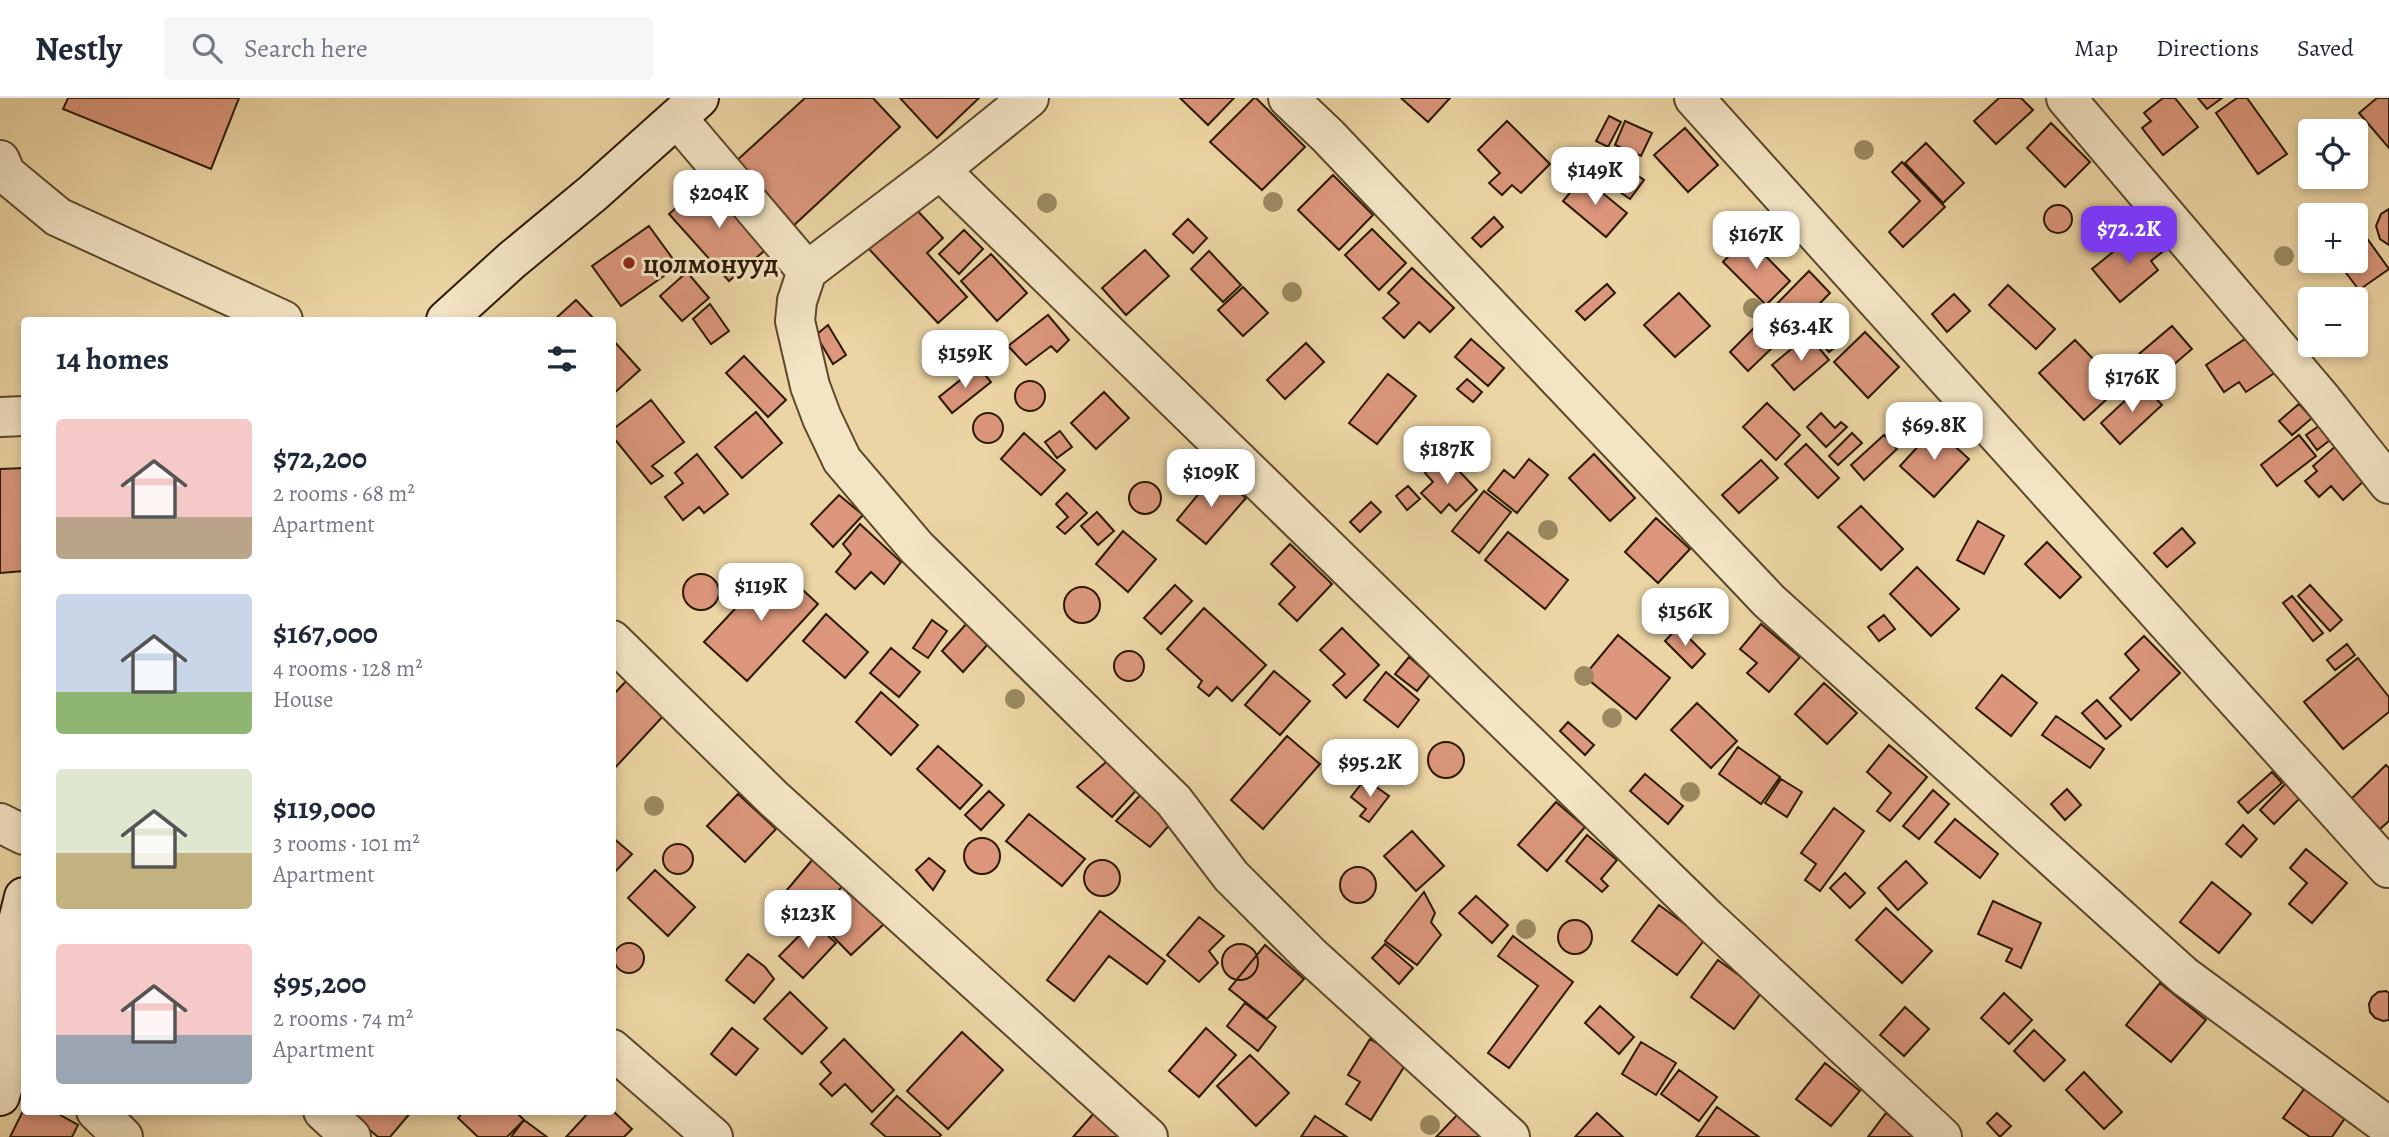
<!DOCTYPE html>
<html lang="en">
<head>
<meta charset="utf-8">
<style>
  :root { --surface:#fff; --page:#f6f6f7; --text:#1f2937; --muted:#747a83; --line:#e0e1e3; --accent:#7c3aed }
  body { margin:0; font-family:Alegreya,serif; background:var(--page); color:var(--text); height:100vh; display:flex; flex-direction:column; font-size:26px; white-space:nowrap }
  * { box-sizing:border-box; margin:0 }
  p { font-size:23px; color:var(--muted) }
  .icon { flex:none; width:38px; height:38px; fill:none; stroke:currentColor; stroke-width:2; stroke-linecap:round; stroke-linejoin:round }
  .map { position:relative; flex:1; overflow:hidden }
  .drawer { position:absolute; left:21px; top:219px; width:595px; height:798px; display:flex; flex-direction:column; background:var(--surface); border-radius:7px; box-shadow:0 4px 10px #0003 }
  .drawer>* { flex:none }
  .controls { position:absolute; left:2298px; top:21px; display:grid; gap:14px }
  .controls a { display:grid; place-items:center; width:70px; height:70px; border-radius:7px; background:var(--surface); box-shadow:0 4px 10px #0003; font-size:35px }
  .price { position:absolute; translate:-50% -60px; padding:0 16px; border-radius:14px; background:#fff; color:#222; font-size:23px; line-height:46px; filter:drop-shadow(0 2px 4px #0008) }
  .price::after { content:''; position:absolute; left:50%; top:42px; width:21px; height:16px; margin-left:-10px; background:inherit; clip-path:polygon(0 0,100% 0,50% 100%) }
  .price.current { background:var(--accent); color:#fff }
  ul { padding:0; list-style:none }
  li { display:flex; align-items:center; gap:21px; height:175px; padding:0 35px }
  li span { display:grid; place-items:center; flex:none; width:196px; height:140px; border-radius:7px; color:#555 }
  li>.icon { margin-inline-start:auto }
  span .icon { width:84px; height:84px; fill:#fffc; stroke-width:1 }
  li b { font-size:30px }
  h2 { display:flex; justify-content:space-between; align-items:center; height:84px; padding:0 35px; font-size:30px }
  header { display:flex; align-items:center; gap:42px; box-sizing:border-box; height:98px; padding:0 35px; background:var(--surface); border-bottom:2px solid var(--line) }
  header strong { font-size:33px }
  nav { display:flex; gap:38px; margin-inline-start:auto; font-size:24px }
  .search { width:490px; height:63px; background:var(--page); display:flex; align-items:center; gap:18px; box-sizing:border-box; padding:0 24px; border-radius:7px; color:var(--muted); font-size:26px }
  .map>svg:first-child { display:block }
  .building { fill:#db967b; stroke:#2b1901; stroke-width:2 }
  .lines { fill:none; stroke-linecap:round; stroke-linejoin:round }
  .street-casing { stroke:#5b482a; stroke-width:42 }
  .secondary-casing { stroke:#2b1901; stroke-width:42 }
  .street { stroke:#f3e4c4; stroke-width:38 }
  .secondary { stroke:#f3e4c4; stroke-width:38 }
  .tree { fill:#9a8960 }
  .poi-dot { fill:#8f2418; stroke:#f3e4c4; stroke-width:2.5 }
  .labels { text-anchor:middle; stroke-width:6; stroke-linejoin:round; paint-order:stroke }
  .poi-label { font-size:28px; font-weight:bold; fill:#2b1901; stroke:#f3e4c4; text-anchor:start }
</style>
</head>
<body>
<header>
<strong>Nestly</strong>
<div class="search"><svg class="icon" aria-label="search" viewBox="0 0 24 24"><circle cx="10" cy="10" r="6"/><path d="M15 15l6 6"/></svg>Search here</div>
<nav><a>Map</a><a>Directions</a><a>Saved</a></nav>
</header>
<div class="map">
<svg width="2389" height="1039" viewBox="0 0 2389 1039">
  <rect width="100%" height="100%" fill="#ecd5a4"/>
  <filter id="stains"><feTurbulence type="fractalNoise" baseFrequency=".00286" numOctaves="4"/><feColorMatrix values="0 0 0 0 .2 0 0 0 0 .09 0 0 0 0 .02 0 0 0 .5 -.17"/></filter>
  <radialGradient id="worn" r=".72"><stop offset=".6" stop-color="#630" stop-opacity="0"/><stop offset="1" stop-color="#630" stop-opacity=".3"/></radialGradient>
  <path class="building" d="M68,0H239L211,71L63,11Z
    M805,0H873L900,29L792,129L734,65Z
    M900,0H979L937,40Z
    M1180,0H1234L1208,27Z
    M1254,0H1256L1305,49L1262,92L1210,44Z
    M1401,0H1450L1428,24Z
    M1999,0H2021L2033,12L1996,46L1974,23Z
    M2163,0H2175L2198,29L2163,57L2142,30L2151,23L2144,15Z
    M2198,0H2222L2207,11Z
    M2237,0H2247L2287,56L2258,76L2216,15Z
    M2377,0H2389V50L2359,15Z
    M1609,18L1621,24L1608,49L1596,43Z
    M1507,23L1550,66L1521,95L1512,87L1502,97L1489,85L1500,75L1478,52Z
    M1625,23L1652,35L1641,58L1615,47Z
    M2051,25L2090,64L2065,89L2027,50Z
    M1685,30L1718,67L1688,94L1654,57Z
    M1926,45L1964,85L1943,105L1905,65Z
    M1610,58L1644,82L1630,101L1596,78Z
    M1902,64L1945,109L1903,149L1889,134L1920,103L1892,74Z
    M1333,77L1373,117L1339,152L1298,112Z
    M1583,79L1627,115L1606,139L1563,103Z
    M710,80L770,148L729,183L669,116Z
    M2044 121a14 14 0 1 1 28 0a14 14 0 1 1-28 0Z
    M914,109L943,140L927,155L967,199L938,225L869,151Z
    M2389,111V147L2380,141L2376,128L2381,116Z
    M1494,119L1503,129L1481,149L1472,140Z
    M1188,121L1207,140L1193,155L1173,136Z
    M2356,125L2389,171L2359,192L2337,163H2356Z
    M649,128L678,168L621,208L592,168Z
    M1372,131L1406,165L1379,192L1345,157Z
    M964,132L983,151L959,176L939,156Z
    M2135,136L2144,147L2155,138L2166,151L2151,163L2158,172L2120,204L2092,171Z
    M1747,139L1790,183L1766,207L1723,164Z
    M1145,152L1169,178L1126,217L1102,190Z
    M1209,153L1241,187L1223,204L1191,171Z
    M991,156L1027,195L997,223L961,183Z
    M1412,170L1454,210L1430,234L1419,224L1404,240L1383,220L1399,205L1388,195Z
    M1809,173L1830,195L1782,244L1760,223Z
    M687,174L709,200L682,223L660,198Z
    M1607,186L1615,195L1585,222L1576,213Z
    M2008,187L2055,231L2036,251L1989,207Z
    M1243,189L1268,215L1243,238L1218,212Z
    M1679,195L1710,228L1675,259L1644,227Z
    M1954,196L1970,213L1947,234L1932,216Z
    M576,202L595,222H554Z
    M710,206L729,233L711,246L693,221Z
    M1048,217L1069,242L1057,254L1051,248L1026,267L1008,248Z
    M1826,219L1845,241L1829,254L1810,232Z
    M828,227L846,257L833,266L816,237Z
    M2172,228L2192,251L2158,280L2139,256Z
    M1754,230L1773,249L1748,273L1730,254Z
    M1865,234L1899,269L1868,300L1834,264Z
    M2254,235L2279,272L2246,294L2239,284L2224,294L2206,267Z
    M1808,237L1829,262L1794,292L1772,267Z
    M612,241L640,272L612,297Z
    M1471,241L1504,270L1488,288L1455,259Z
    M2075,242L2120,289L2084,322L2039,275Z
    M1306,245L1324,264L1285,301L1267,282Z
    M744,258L786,302L768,319L726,275Z
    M978,268L991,284L952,315L939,299Z
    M1388,276L1416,298L1377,346L1349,325Z
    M1467,281L1482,294L1473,304L1457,291Z
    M1015 298a15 15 0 1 1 30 0a15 15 0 1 1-30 0Z
    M2143,286L2162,307L2120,346L2101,325Z
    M1104,294L1129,320L1096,351L1071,325Z
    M651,302L684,344L652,368L663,378L651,386L612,338V332Z
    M1767,305L1800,337L1776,362L1743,329Z
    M2299,306L2312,320L2292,337L2279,323Z
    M756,314L782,345L742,380L715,349Z
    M1821,315L1835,330L1841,324L1847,329L1826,349L1807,329Z
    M973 330a15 15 0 1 1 30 0a15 15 0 1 1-30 0Z
    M2323,325L2334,339L2317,352L2306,337Z
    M1935,330L1969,361L1934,399L1900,368Z
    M1060,333L1072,349L1057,360L1045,344Z
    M1024,335L1065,372L1041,397L1001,361Z
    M1852,335L1862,345L1838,367L1829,358Z
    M1884,337L1897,351L1864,382L1851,367Z
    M2299,337L2316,358L2277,388L2261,367Z
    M1806,346L1839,380L1818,400L1785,366Z
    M2336,348L2365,382L2343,402L2331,388L2319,399L2305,383L2317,373L2313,368Z
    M697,356L728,396L704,415L699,409L683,422L665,399L683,385L675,375Z
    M1594,356L1635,400L1610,423L1569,380Z
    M1444,357L1477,392L1456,413L1449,406L1441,415L1421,395L1433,384L1425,375Z
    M1529,361L1548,377L1517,415L1488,392L1504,372L1514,380Z
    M1761,362L1778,380L1739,415L1722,397Z
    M24,370V473L0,475V371Z
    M1216,375L1246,400L1206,446L1177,422Z
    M1129 400a16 16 0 1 1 32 0a16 16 0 1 1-32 0Z
    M1408,388L1420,401L1407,412L1396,398Z
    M1484,393L1511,414L1479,455L1452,433Z
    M1067,395L1087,415L1065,436L1057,429L1068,419L1056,406Z
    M839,397L863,417L833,449L811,426Z
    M1371,404L1381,414L1360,434L1350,424Z
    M1861,408L1903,451L1881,472L1838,429Z
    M1097,414L1114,433L1098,447L1081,428Z
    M1656,420L1690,451L1658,485L1625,454Z
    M1978,423L2004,438L1984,476L1957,462Z
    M860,426L901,464L884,486L871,474L855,491L836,474L851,456L843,446Z
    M2182,430L2195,445L2167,469L2154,455Z
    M1123,433L1156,461L1128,494L1096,466Z
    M1508,434L1568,482L1545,511L1485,462Z
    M2047,444L2081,479L2060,500L2025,466Z
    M1290,446L1332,486L1297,523L1279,506L1295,489L1271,466Z
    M776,467L818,506L747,583L704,544Z
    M1917,469L1959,511L1931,538L1890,496Z
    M683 494a18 18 0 1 1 36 0a18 18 0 1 1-36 0Z
    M1175,487L1192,503L1161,536L1144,520Z
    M2310,487L2342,522L2330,533L2298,498Z
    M1064 507a18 18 0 1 1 36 0a18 18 0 1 1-36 0Z
    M2292,498L2323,535L2313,543L2283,505Z
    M1204,510L1266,567L1232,603L1217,589L1209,598L1198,589L1202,583L1167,551Z
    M826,516L868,554L845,580L803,543Z
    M1884,517L1895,531L1879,543L1868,529Z
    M932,522L947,533L928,560L913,550Z
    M967,525L989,545L963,574L942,553Z
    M1761,526L1800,559L1769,594L1747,575L1757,565L1740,551Z
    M1678,529L1705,556L1692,570L1665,543Z
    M1342,530L1379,567L1346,600L1333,587L1345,576L1320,552Z
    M1618,537L1670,580L1636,621L1584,578Z
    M2144,538L2180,575L2131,622L2110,600L2139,572L2125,556Z
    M2347,546L2355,557L2335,572L2327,562Z
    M891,550L920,574L899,599L870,575Z
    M1114 568a15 15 0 1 1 30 0a15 15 0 1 1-30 0Z
    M1409,559L1430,577L1417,593L1395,576Z
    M2358,560L2389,599V614L2343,651L2304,604Z
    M1274,573L1310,603L1280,637L1245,607Z
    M1386,574L1419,602L1398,629L1364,602Z
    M2002,577L2037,605L2011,638L1976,610Z
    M629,580L666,615L612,673V598Z
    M1824,585L1857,615L1827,646L1795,616Z
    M881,594L918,627L891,657L856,624Z
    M2097,602L2121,628L2106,641L2082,615Z
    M1697,605L1737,643L1711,670L1671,632Z
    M2056,618L2104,651L2090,670L2042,637Z
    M1568,624L1594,647L1585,657L1560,633Z
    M1287,638L1320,666L1263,731L1231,702Z
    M1428 662a18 18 0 1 1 36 0a18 18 0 1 1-36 0Z
    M1889,647L1927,679L1890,723L1877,713L1891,695L1867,674Z
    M938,648L982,687L960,711L917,671Z
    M1738,649L1780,679L1761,706L1719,676Z
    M1112,659L1141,687L1112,719L1077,689Z
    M2386,667L2389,670V723L2380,731L2351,701Z
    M2272,674L2282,685L2248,715L2238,704Z
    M1645,676L1683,708L1668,726L1630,693Z
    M1365,681L1389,698L1369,724L1360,718L1366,711L1351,699Z
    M1781,681L1802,694L1787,719L1765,705Z
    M2288,683L2303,697L2274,726L2260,712Z
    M2067,691L2081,707L2065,722L2051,706Z
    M1145,692L1173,723L1150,749L1116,723Z
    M1933,692L1949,706L1919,741L1903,728Z
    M989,693L1004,707L981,732L965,717Z
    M738,696L776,731L745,764L707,728Z
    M1556,704L1585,729L1547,773L1518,747Z
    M1834,710L1864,733L1820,793L1805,782L1816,766L1801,755Z
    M1029,716L1085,761L1062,788L1006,743Z
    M1955,721L1998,756L1980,780L1935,744Z
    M2243,727L2257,741L2241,759L2226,746Z
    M1412,733L1444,768L1416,793L1384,758Z
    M1587,737L1617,762L1601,781L1608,788L1602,794L1566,763Z
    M612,739L632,756L612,777Z
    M964 758a18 18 0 1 1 36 0a18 18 0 1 1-36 0Z
    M663 761a15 15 0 1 1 30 0a15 15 0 1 1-30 0Z
    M2306,751L2347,785L2312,825L2289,806L2307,785L2290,770Z
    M929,760L945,773L933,792L916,772Z
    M813,761L844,786L818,818L787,792Z
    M1084 780a18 18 0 1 1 36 0a18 18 0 1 1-36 0Z
    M1906,763L1927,785L1898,812L1878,790Z
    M1340 787a18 18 0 1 1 36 0a18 18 0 1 1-36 0Z
    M655,772L695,809L668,838L628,800Z
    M1845,775L1865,795L1850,810L1830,790Z
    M2212,784L2251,816L2219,855L2180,824Z
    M852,792L884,826L851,857L819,824Z
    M1424,794L1435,815L1431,824L1441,837L1417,867L1385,843Z
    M1476,798L1508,827L1492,845L1459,815Z
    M1993,803L2041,825L2021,870L2006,863L2012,851L1978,836Z
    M1659,807L1705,841L1677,877L1632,843Z
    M1886,810L1932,853L1902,885L1856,842Z
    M1100,813L1165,863L1147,886L1109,858L1074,903L1047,882Z
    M1199,819L1224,838L1209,853L1218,865L1199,884L1167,857Z
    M1558 839a17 17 0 1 1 34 0a17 17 0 1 1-34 0Z
    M813,824L836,845L803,880L779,858Z
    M1513,838L1573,884L1509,970L1488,955L1538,888L1498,858Z
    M614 860a15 15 0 1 1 30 0a15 15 0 1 1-30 0Z
    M1385,846L1413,870L1399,886L1372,860Z
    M1222 864a18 18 0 1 1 36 0a18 18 0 1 1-36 0Z
    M1265,847L1304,881L1267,921L1229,891Z
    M748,856L765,869L774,881L754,905L726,882Z
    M1718,862L1762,894L1734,931L1691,899Z
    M2160,885L2206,922L2171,964L2126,927Z
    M2386,893L2389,895V922L2383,923L2375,920L2370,914L2369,906L2372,899L2378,894Z
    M790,894L827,930L802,956L764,921Z
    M2004,895L2032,922L2009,946L1981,920Z
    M1245,905L1276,929L1258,953L1227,928Z
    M1600,908L1634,939L1619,956L1585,925Z
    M1905,909L1929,931L1904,958L1880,937Z
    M732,930L758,951L736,977L711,956Z
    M1206,930L1236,957L1199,999L1169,973Z
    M2034,932L2065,962L2044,983L2014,953Z
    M962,934L1003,972L948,1031L907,993Z
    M844,941L894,992L872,1014L845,986L832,998L820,986L831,975L821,964Z
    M1370,941L1407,964L1371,1022L1346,1006L1360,984L1348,977Z
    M1641,944L1676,965L1656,997L1622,976Z
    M1250,957L1289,995L1256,1028L1217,988Z
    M1825,965L1860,993L1831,1028L1796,1001Z
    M1679,972L1717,999L1699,1023L1661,996Z
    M2084,974L2122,1014L2104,1031L2066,992Z
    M2304,991L2345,1020L2332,1039H2310L2283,1020Z
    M897,998L941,1037L939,1039H886L871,1026Z
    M1717,1009L1759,1039H1696Z
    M24,1011V1013H53L78,1027L72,1039H10Z
    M612,1012L632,1031L624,1039H566L590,1013Z
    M352,1013H412L390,1039H378L350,1015Z
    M464,1013H515L524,1022L507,1039H478L458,1020Z
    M1095,1014L1124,1039H1073Z
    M1597,1015L1623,1039H1575Z
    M1886,1015L1916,1039H1868Z
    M1997,1015L2011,1028L2000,1039L1987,1025Z
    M1457,1017L1484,1039H1436Z
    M1315,1018L1347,1039H1301Z
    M524,1022L547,1039H511Z"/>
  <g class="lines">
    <defs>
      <path id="street" d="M1029,0L940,72L807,173L797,203L795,223L810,288L822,320L842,362L917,450L1174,703L1231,778L1311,858L1510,1039
        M1288,0L1328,38L1769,503L2184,878L2389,1029
        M1694,0L2388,770
        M2066,0L2321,300L2389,386
        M677,20L807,173
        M0,62L6,76L58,119L283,222
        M940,72L1707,820L1942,1039
        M0,319L24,318
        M612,542L772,699L1148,1039
        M0,725L24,737
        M612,951L713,1039
        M96,1013L123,1039
        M323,1013L351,1039"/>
      <path id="secondary" d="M446,222L512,162L593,95L699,0
        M0,998C11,966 3,933 4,900C6,866 16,832 24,799"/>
    </defs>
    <use href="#street" class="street-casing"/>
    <use href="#secondary" class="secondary-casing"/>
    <use href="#street" class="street"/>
    <use href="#secondary" class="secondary"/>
  </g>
  <g class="tree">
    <circle cx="1864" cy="52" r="10"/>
    <circle cx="1273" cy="104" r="10"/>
    <circle cx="1047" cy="105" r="10"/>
    <circle cx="2284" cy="158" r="10"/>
    <circle cx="1292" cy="194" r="10"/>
    <circle cx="1753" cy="210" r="10"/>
    <circle cx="996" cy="260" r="10"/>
    <circle cx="1548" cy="432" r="10"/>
    <circle cx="1584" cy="578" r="10"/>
    <circle cx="1015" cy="601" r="10"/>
    <circle cx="1612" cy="620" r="10"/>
    <circle cx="1690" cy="694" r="10"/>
    <circle cx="654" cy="708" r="10"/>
    <circle cx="1526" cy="831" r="10"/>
    <circle cx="1430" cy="1027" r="10"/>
  </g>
  <circle class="poi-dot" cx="629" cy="165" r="7"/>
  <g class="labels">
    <g class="poi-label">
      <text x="643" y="175">цолмонууд</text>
    </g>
  </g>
  <rect width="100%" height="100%" filter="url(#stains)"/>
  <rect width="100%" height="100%" fill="url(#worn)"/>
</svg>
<div class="controls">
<a><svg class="icon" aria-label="locate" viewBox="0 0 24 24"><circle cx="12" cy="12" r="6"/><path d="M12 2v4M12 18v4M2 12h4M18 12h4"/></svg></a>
<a>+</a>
<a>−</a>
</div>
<b class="price" style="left:1595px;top:109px">$149K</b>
<b class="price" style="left:719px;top:132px">$204K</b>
<b class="price current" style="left:2129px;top:168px">$72.2K</b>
<b class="price" style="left:1756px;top:173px">$167K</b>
<b class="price" style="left:1801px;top:265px">$63.4K</b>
<b class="price" style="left:965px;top:292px">$159K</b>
<b class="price" style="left:2132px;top:316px">$176K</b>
<b class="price" style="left:1934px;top:364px">$69.8K</b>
<b class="price" style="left:1447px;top:388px">$187K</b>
<b class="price" style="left:1211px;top:411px">$109K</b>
<b class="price" style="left:761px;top:525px">$119K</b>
<b class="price" style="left:1685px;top:550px">$156K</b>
<b class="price" style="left:1370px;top:701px">$95.2K</b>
<b class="price" style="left:808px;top:852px">$123K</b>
<section class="drawer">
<h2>14 homes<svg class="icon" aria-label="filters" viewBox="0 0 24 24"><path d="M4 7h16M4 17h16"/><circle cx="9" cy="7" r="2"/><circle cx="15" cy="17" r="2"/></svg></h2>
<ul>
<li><span style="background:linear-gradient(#f6c9c9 70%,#b9a48a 0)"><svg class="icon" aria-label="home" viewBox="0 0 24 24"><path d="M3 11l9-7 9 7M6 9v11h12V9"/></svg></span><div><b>$72,200</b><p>2 rooms · 68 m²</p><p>Apartment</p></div></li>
<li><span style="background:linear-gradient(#c9d6e8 70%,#8fb573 0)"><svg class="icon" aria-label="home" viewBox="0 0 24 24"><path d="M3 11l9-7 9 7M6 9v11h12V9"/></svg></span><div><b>$167,000</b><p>4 rooms · 128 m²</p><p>House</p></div></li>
<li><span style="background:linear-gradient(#dfe7d0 60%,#c2b280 0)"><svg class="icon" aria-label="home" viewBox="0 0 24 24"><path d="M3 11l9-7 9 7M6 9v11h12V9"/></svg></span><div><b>$119,000</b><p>3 rooms · 101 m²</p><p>Apartment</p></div></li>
<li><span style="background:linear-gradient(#f6c9c9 65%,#9aa5b1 0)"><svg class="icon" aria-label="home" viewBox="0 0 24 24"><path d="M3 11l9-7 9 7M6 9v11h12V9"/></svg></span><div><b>$95,200</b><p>2 rooms · 74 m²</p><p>Apartment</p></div></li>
</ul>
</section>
</div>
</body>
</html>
